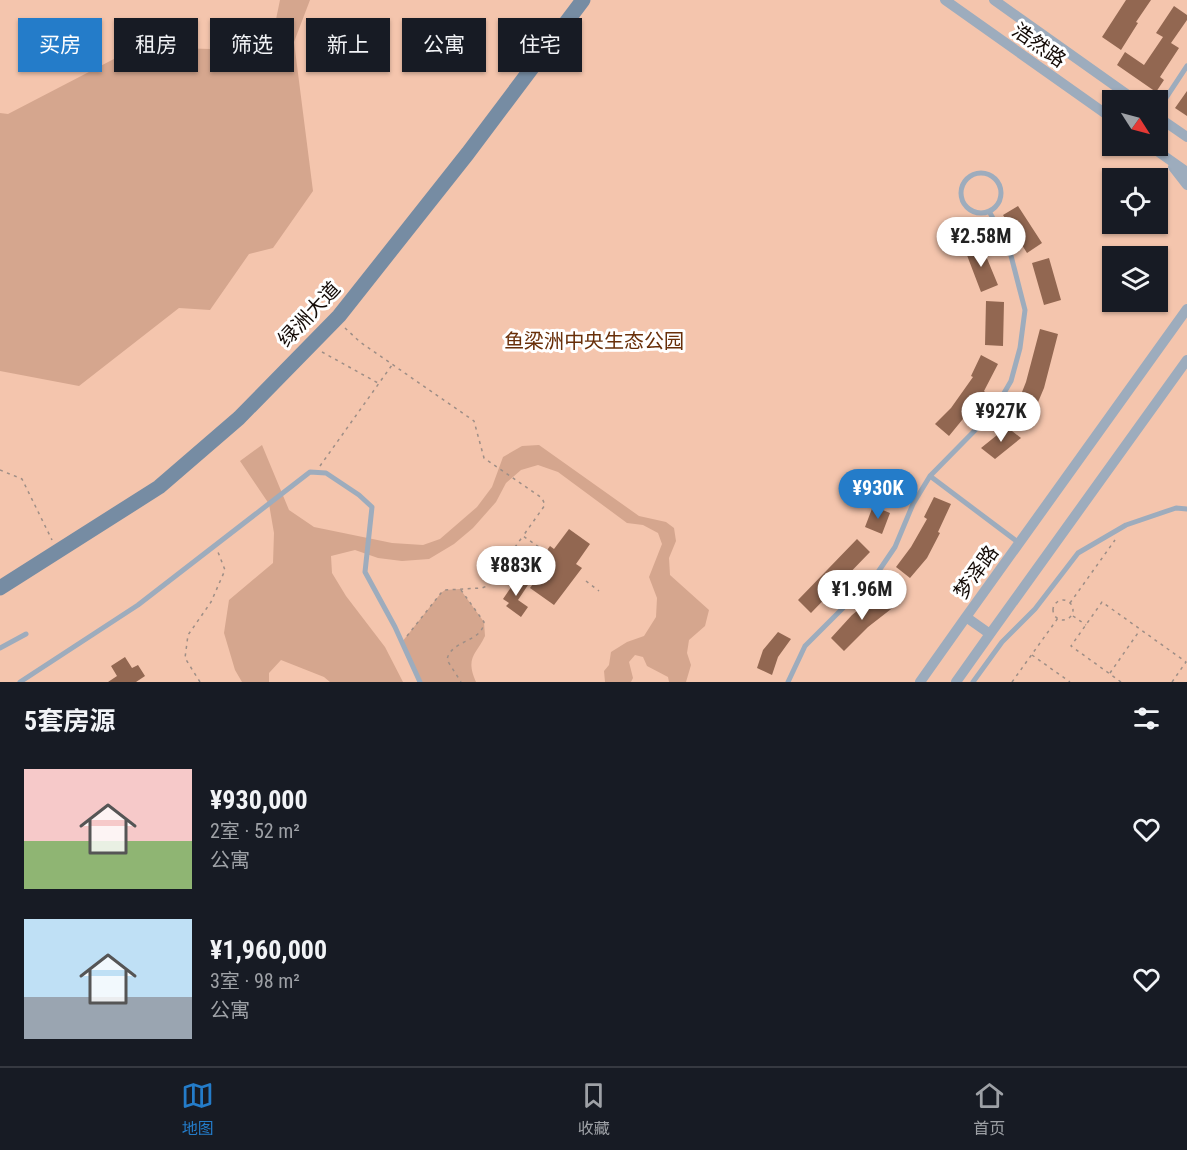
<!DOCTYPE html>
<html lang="zh">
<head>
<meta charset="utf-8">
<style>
  :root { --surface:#171b24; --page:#20242c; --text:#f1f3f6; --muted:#9ea1a6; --line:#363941; --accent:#247cc9 }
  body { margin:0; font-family:"Roboto Condensed","Noto Sans SC",sans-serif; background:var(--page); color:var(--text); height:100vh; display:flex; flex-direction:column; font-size:22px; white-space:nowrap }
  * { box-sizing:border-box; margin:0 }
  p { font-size:20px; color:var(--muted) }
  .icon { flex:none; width:33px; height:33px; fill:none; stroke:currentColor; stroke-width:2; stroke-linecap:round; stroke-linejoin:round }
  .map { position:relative; height:682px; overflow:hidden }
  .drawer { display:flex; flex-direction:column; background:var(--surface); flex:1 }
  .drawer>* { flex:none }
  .top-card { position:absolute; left:18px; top:18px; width:600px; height:54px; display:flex; gap:12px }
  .needle { width:39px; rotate:126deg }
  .buttons { position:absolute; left:1102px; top:90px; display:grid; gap:12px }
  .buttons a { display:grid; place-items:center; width:66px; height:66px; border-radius:0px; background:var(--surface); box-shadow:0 2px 4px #0004; font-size:30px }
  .price { position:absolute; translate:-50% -51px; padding:0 14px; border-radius:21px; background:#fff; color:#222; font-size:20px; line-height:39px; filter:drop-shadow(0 2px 3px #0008) }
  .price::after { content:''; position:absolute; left:50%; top:36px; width:18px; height:14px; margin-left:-9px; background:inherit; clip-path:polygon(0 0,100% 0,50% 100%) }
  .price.on { background:var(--accent); color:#fff }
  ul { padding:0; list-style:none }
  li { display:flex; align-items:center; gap:18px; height:150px; padding:0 24px }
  li span { display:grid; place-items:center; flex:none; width:168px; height:120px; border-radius:0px; color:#555 }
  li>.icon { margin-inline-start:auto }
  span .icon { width:72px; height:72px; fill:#fffc; stroke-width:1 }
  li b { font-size:26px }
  h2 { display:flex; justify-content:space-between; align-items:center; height:72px; padding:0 24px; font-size:26px }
  .chip { padding:0 21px; border-radius:0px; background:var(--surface); box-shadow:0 2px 4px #0004; font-size:21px; line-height:54px }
  .chip.on { background:var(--accent); color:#fff }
  .dock { display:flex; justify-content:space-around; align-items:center; height:84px; border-top:2px solid var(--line); background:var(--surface); font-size:16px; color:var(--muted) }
  .dock a { display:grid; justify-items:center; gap:3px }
  .dock .on { color:var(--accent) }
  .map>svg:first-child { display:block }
  .green { fill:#f4c5ad; fill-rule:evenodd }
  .forest { fill:#d5a68e }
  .building { fill:#926751 }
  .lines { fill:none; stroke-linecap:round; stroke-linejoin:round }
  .path { stroke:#9e8e86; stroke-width:1.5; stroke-dasharray:3 4.5; stroke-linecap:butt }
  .lane { stroke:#9dacbd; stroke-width:5 }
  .street { stroke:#9dacbd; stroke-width:10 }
  .secondary { stroke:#768ca3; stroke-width:15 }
  .labels { text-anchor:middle; stroke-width:6; stroke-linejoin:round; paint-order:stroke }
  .street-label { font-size:20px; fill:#140b07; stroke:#fff }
  .park-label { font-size:20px; fill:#682f09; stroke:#fff }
</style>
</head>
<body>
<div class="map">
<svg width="1187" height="682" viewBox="0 0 1187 682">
  <rect width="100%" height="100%" fill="#ffeadf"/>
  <path class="green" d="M0,0H1187V682H0ZM1113,100H1158V146H1113ZM1113,178H1158V224H1113ZM1113,256H1158V302H1113Z"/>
  <path class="forest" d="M280,0H310L294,42L313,191L273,248L249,254L210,310L179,308L79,386L0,371V113L8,114L137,47L248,50L274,29Z
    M262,445L289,510L314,527L392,543L423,545L440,539L477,507L492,487L503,457L522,446L539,445L639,516L666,522L674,528L676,541L669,558L670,575L709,610L705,626L689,640L687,653L691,665L686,682H669L668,677L647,666L643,657L635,655L629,662L633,678L631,682H605L604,671L609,665L611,652L627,642L644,636L656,617L657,598L649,577L662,544L658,533L643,525L627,523L558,472L538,465L521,470L506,483L496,502L473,528L454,544L429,559L402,561L378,558L355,550L331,556L332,573L346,596L385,647L403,682H330L324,677L281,660L269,673V682H242L235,670L224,633L229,600L273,563L274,533L269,504L240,461Z
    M460,589L484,622L485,636C476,655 465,657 476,682H421L402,642L441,593L445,590Z"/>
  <path class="building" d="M1126,0H1151L1136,22L1138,23L1121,50L1102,37Z
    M1174,6L1187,15V20L1171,43L1179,48L1160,77L1164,80L1156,92L1117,65L1125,52L1144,65L1163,37L1156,33Z
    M1187,91V116L1175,108Z
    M1018,206L1042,243L1027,253L1003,215Z
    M981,244L998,285L981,292L965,250Z
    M1049,258L1061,300L1044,305L1032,263Z
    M986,301L1004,302L1003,346L985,345Z
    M1040,329L1058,334L1044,388L1033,414L1016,407L1026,382Z
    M981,355L998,364L984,391L985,392L949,436L935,424L951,408L973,377L971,376Z
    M1007,427L1021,438L995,459L981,448Z
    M886,472L904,477L898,499L880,494Z
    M934,497L951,504L938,532L940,533L927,558L910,578L896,567L911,547L927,519L924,517Z
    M873,506L890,513L882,534L865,527Z
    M569,529L590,544L576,564L582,568L554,605L530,588L546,566L539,561L550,546L554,549Z
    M857,539L870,552L811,613L798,600Z
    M518,577L528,585L518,600L528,607L521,617L506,606L509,603L503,599Z
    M879,593L895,606L868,627L844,651L831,638L852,615Z
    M778,632L791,639L778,657L772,675L757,668L763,650Z
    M125,657L132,668L138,665L145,676L136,682H108L117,676L111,666Z"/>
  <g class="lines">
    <path class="path" d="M345,328L360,342L474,421L484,458L542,498L545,505L523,536
      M322,352L378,383
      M320,466L392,365
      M0,470L22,479L52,540
      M586,581L599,591
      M461,590L484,622C483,642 450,640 447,660L461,682
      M1053 610a10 10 0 1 1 20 0a10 10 0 1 1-20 0Z
      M1070,603L1115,540
      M1073,616L1086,625
      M407,636L441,593L445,590L482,588L487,586L523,536L546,552
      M1032,655L1070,682
      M1110,673L1140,630
      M200,682L185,658L188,635L211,602L225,570L218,552
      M1012,682L1058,618
      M1121,682L1071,646L1102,602L1186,662L1172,682"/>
    <path class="lane" d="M1158,110L1187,66
      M961 193a20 20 0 1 1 40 0a20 20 0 1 1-40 0Z
      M930,476L1019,543
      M0,648L26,634
      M20,682L138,605L310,472L326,473L359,495L372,507L365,572L395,627L420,682
      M788,682L805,646L876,575L895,547L913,504L930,476L993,412L1011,381L1020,348L1025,310L1009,248L989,211
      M973,682L1002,642L1035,609L1078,553L1126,525L1176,508L1187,509"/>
    <path class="street" d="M945,0L1113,119
      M994,0L1135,100
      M1158,117L1187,137
      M1150,146L1187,172
      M1173,167L1187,185
      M1187,309L966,617L990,634L1187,360
      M920,682L966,617
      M956,682L990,634"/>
    <path class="secondary" d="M0,588L159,487L239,418L339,316L468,153L583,0"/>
  </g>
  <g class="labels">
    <g class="street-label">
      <text transform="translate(1039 45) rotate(35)" y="7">浩然路</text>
      <text transform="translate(309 314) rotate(-47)" y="7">绿洲大道</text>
      <text transform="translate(976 572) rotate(-54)" y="7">梦泽路</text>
    </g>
    <g class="park-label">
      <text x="594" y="348">鱼梁洲中央生态公园</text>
    </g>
  </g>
</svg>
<div class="buttons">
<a><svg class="needle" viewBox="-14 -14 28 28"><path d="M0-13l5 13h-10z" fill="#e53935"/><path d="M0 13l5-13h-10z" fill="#9ea1a6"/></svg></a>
<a><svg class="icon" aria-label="locate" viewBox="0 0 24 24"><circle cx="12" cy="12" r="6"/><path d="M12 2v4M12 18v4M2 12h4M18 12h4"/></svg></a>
<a><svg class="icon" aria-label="layers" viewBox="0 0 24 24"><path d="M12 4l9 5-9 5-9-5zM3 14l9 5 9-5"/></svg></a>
</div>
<b class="price" style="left:981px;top:268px">¥2.58M</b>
<b class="price" style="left:1001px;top:443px">¥927K</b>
<b class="price on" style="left:878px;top:520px">¥930K</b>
<b class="price" style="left:516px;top:597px">¥883K</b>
<b class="price" style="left:862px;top:621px">¥1.96M</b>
<div class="top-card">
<a class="chip on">买房</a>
<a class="chip">租房</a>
<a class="chip">筛选</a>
<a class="chip">新上</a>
<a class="chip">公寓</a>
<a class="chip">住宅</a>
</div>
</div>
<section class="drawer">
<h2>5套房源<svg class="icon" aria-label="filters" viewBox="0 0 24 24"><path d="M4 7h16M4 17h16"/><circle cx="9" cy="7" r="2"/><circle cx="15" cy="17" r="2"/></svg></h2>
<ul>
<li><span style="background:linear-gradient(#f6c9c9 60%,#8fb573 0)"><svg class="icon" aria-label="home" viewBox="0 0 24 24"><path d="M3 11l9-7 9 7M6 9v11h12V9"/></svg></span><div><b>¥930,000</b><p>2室 · 52 m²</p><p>公寓</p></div><svg class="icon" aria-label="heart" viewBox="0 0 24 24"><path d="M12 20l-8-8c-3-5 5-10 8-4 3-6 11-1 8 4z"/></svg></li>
<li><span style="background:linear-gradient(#bfe0f5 65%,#9aa5b1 0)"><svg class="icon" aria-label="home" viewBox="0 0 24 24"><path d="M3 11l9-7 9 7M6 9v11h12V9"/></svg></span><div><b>¥1,960,000</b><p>3室 · 98 m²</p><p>公寓</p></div><svg class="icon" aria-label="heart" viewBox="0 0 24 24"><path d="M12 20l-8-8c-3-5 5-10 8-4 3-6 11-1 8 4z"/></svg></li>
</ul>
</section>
<nav class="dock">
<a class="on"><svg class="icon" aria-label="map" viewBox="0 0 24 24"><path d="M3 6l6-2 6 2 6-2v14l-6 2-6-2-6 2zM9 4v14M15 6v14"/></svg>地图</a>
<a><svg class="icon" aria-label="saved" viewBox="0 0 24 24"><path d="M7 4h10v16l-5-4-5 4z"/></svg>收藏</a>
<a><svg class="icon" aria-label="home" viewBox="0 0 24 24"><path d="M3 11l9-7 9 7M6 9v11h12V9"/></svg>首页</a>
</nav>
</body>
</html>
